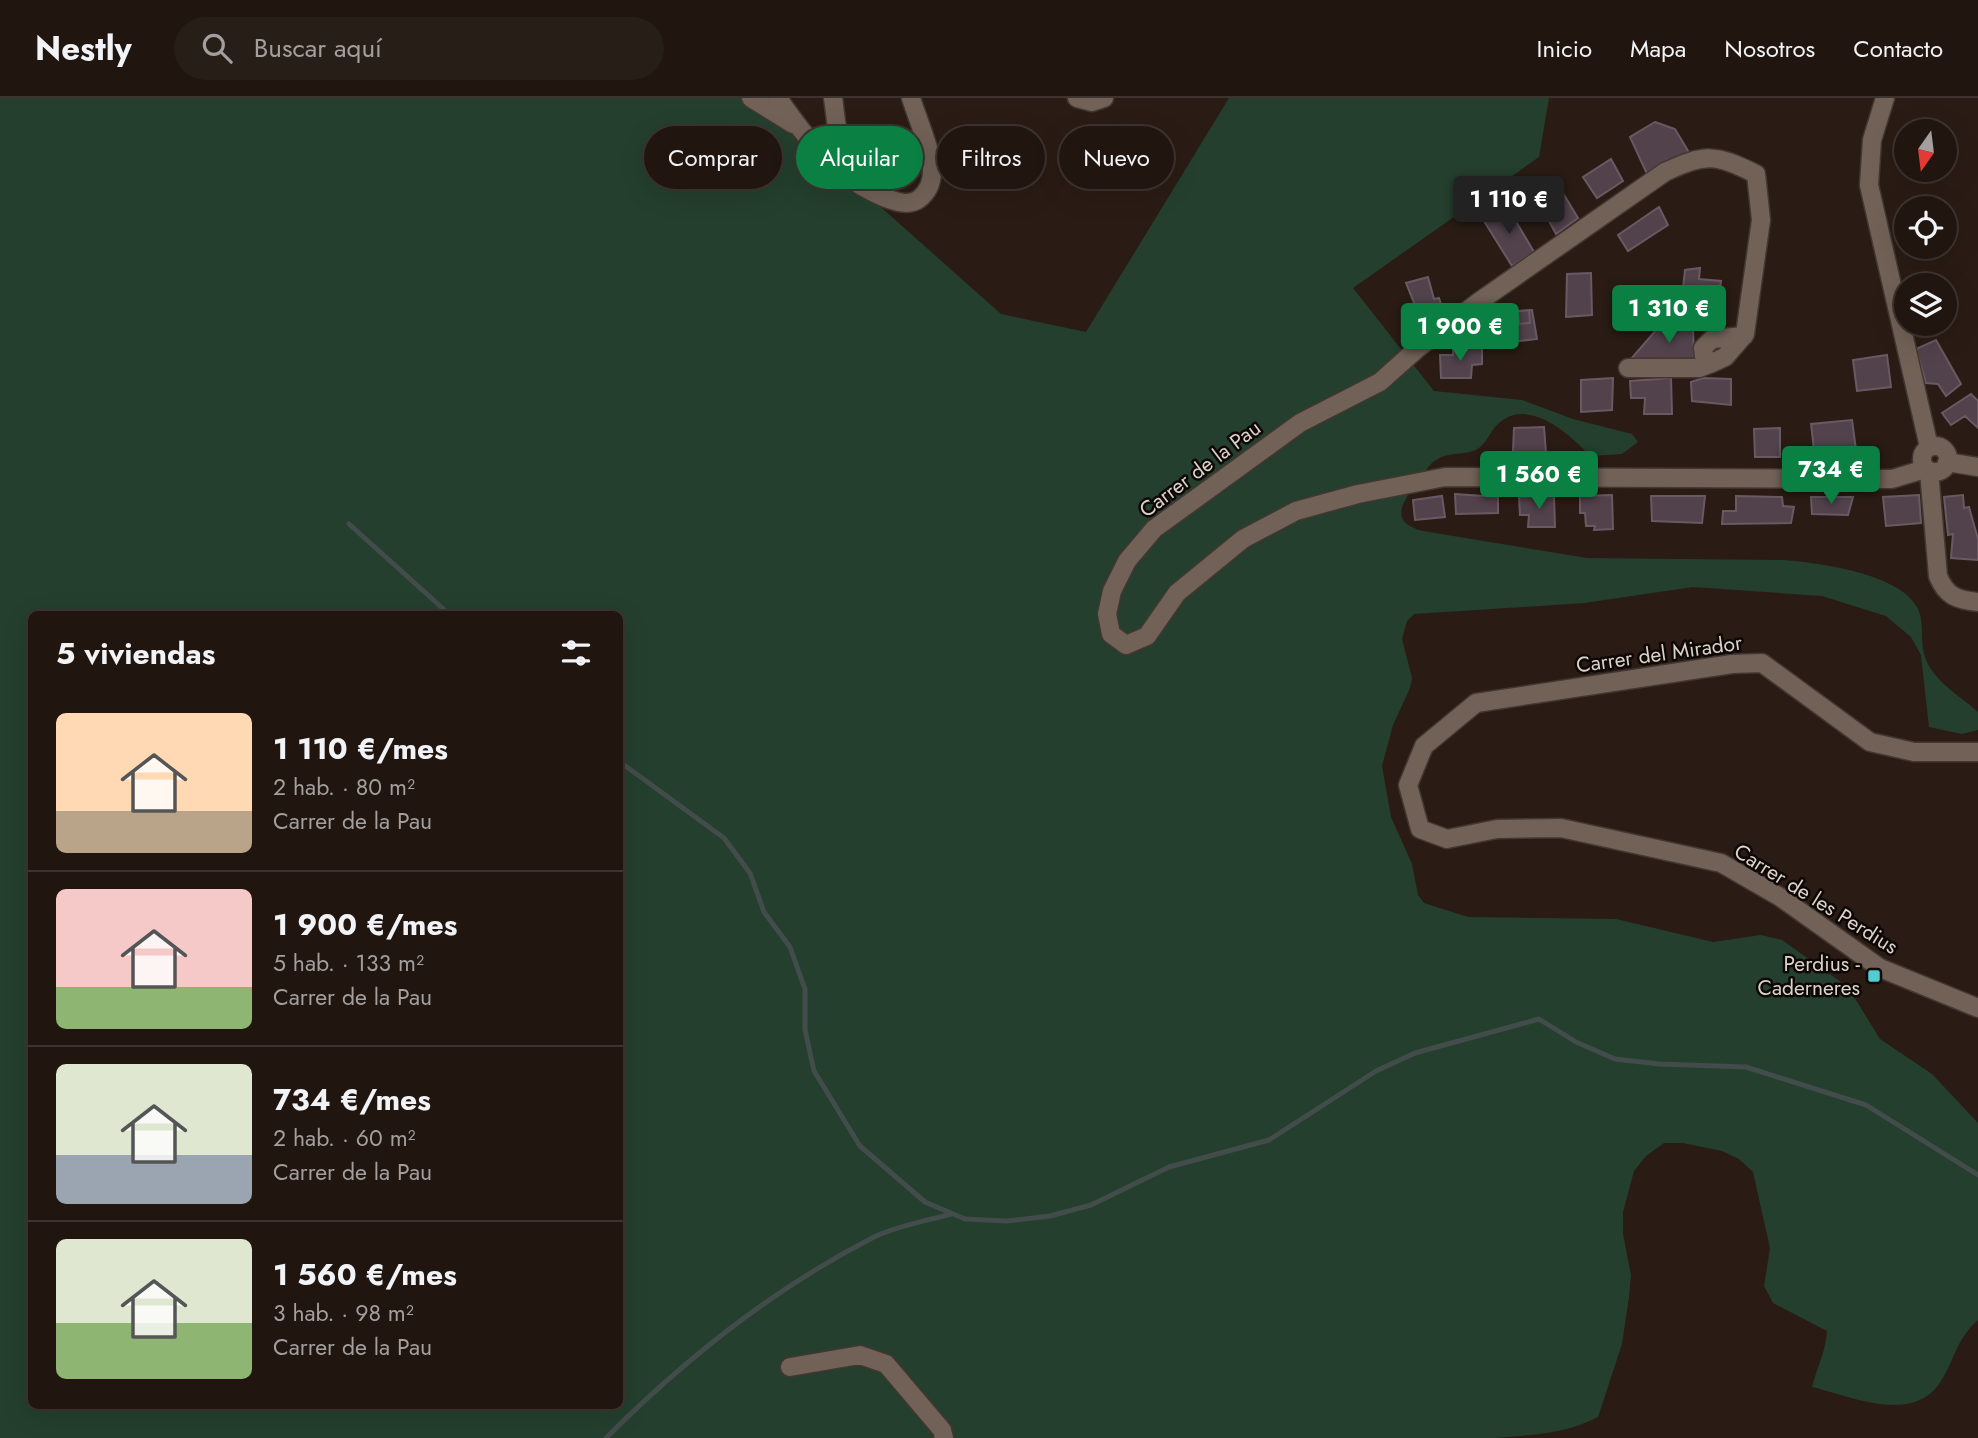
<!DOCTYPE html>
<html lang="es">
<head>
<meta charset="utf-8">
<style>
  :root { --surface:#20150f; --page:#281e18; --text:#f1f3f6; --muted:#a29f9e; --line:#3d342f; --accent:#0b8043 }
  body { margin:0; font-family:Jost,sans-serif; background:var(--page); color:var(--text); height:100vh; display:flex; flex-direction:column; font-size:26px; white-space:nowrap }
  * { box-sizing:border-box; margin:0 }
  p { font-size:23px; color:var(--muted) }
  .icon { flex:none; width:38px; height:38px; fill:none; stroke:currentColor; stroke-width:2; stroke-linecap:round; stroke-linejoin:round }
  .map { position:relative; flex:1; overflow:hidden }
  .side { position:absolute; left:28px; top:513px; width:595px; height:798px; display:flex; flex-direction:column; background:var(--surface); border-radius:10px; box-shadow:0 7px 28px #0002,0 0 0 2px var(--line) }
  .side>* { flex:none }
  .top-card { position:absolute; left:644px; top:28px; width:665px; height:63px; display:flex; gap:14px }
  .needle { width:46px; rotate:194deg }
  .tools { position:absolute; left:1894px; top:21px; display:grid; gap:14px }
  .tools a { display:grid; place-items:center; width:63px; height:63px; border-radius:50%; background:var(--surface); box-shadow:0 7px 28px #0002,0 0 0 2px var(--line); font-size:35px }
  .price { position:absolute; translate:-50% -60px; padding:0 16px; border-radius:7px; background:var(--accent); color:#fff; font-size:23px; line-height:46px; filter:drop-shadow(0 2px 4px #0008) }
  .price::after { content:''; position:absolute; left:50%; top:42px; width:21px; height:16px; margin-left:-10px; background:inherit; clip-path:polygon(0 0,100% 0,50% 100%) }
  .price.selected { background:#222; color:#fff }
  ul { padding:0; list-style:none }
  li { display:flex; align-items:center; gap:21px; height:175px; padding:0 28px }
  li+li { border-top:2px solid var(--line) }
  li span { display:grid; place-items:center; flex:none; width:196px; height:140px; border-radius:10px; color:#555 }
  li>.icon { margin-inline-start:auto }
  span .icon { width:84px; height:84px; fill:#fffc; stroke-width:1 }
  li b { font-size:30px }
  h2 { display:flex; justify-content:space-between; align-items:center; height:84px; padding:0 28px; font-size:30px }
  .chip { padding:0 24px; border-radius:32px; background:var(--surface); box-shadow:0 7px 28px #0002,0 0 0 2px var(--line); font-size:24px; line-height:63px }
  .chip.selected { background:var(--accent); color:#fff }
  header { display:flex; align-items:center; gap:42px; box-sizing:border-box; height:98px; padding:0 35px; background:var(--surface); border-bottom:2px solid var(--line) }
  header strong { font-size:33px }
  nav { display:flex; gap:38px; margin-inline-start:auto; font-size:24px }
  .search { width:490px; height:63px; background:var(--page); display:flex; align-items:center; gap:18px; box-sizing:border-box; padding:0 24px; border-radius:38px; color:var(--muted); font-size:26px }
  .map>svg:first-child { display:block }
  .green { fill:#243f2e; fill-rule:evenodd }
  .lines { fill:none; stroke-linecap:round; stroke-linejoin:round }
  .stream { stroke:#424c4a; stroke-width:5 }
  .building { fill:#52424b; stroke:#695963; stroke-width:2 }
  .minor-casing { stroke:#423732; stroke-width:21 }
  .minor { stroke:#716157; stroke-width:18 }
  .poi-dot { fill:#51ccd1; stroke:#0e0805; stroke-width:2.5 }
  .labels { text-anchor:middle; stroke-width:5; stroke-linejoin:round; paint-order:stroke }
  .street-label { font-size:21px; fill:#dcd2cc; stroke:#0e0805 }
  .poi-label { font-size:21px; fill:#dcd2cc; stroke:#0e0805; text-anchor:end }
</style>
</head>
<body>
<header>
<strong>Nestly</strong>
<div class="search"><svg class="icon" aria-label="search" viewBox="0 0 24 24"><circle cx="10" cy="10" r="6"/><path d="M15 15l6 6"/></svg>Buscar aquí</div>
<nav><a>Inicio</a><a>Mapa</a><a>Nosotros</a><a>Contacto</a></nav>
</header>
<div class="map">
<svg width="1978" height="1340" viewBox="0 0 1978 1340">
  <rect width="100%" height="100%" fill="#2a1c14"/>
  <path class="green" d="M0,0H778L856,87L1001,216L1086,234L1229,0H1549L1539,59L1353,190L1434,293L1522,302L1573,321L1632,336L1638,344L1622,356L1590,358C1570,336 1528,298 1498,326C1489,334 1486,349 1473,353C1461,357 1448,354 1436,362C1429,366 1424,375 1419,382C1404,402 1386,424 1423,433L1587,460L1784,462C1819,465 1898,475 1917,509C1924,522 1921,537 1923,551C1928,581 1958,596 1978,614V632L1962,636L1929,629L1921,557L1911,539L1886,518L1822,498L1693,489L1584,505L1414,516L1407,523L1402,541L1412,580L1410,590L1393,627L1382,668L1391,719L1412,766L1418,797L1424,805L1468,819L1616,821L1713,844L1761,837L1782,842L1848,889L1880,941L1932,976L1978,1025V1222C1954,1244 1955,1263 1939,1286C1911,1326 1850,1298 1812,1289C1817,1269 1826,1253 1827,1233L1773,1205L1764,1188L1770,1150L1753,1074L1739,1061L1722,1053L1683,1045H1664L1646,1058L1634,1073L1623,1114V1136L1631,1177L1629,1199L1622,1246L1598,1319C1566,1336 1530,1337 1495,1340H0ZM32,516H620V1307H32Z"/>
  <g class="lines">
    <path class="stream" d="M349,426L449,516
      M620,664L724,740L750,775L764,814L790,849L805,891V932L814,973L860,1048L925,1104L965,1121L1007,1123L1050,1118L1091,1107L1169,1069L1269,1042L1376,973L1415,955L1539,921L1576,944L1615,961L1659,966L1746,969L1866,1007L1978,1077
      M606,1340C685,1261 774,1190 874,1139C897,1128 926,1123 951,1116"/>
  </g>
  <path class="building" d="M1655,24L1675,31L1690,56L1647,76L1630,39Z
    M1611,61L1623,83L1597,100L1583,79Z
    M1554,80L1578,120L1556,136L1535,97Z
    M1507,108L1534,154L1512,168L1484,123Z
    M1659,109L1668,127L1628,153L1618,137Z
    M1700,170L1699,181L1721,183L1717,211L1681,208L1685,172Z
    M1591,175L1592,217L1566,219L1567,176Z
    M1428,179L1434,201L1439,200L1442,210L1419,217L1406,185Z
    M1529,212L1530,225L1519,226L1518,213Z
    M1532,212L1537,241L1511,244L1509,214Z
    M1693,229L1694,261H1631L1657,231Z
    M1936,242L1961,286L1946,298L1938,286L1926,285L1916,251Z
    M1482,249V266L1472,267L1471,280H1441L1440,257H1453V250Z
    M1887,257L1891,289L1857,293L1853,262Z
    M1613,280L1612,312L1581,314V282Z
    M1671,280L1672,316H1644L1645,300H1631L1630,283Z
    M1703,280L1731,281V307L1692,303L1691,284Z
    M1971,296L1978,303V330L1965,318L1951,327L1942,315Z
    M1852,322L1856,352L1815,360L1811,326Z
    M1544,329L1546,355L1513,354L1514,330Z
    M1780,330V359H1755L1754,331Z
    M1455,396L1498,399V415L1456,416Z
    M1612,397L1613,431L1594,432L1595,428H1586L1585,415H1580V398Z
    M1919,397L1921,425L1886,428L1883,399Z
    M1963,397L1964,410L1969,409L1978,441V462L1951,460L1953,436L1948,437L1944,399Z
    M1442,398L1445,419L1415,422L1413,402Z
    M1554,398L1555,429H1528L1529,417H1520L1519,399Z
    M1651,398H1705L1702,425L1652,423Z
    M1736,398L1782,399L1783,408L1794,409L1791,425L1722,426L1723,413H1736Z
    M1811,399H1853L1848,417L1812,416Z"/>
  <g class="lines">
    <defs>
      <path id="minor" d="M751,0L793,26
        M778,0C806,41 837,80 883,99C894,103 908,109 919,101C928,94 932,85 932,73C932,53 917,20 911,0
        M833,0L843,76
        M1077,0L1092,4L1104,0
        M1885,0L1872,42L1869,87L1929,349
        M1744,238L1712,241L1703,250L1704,259L1712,265L1725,259L1745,236L1761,122L1756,76C1715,56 1706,55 1665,74L1480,203L1418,250L1380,284L1300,325L1154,431L1127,463L1112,493L1107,516L1111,536L1126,547L1147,538L1177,495L1243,441L1296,413L1358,396L1445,379L1892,381L1925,371
        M1628,270H1699L1712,265
        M1922 361a13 13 0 1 1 26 0a13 13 0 1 1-26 0Z
        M1947,364L1978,369
        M1929,373L1938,478C1946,498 1957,502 1978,504
        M1978,654H1914L1870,644L1762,565L1732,566L1476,605L1424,648L1408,687L1420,731L1447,741L1497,731L1561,730L1721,765L1780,799L1880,870L1978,910
        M790,1269L860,1257L886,1266L942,1332L944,1340"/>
    </defs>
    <use href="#minor" class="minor-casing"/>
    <use href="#minor" class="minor"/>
  </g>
  <rect class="poi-dot" x="1867" y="871" width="14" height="14" rx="3.5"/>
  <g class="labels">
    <g class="street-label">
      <text transform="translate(1200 371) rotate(-37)" y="7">Carrer de la Pau</text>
      <text transform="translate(1659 556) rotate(-8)" y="7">Carrer del Mirador</text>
      <text transform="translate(1816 801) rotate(32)" y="7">Carrer de les Perdius</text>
    </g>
    <g class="poi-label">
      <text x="1860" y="873">Perdius -<tspan x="1860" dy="24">Caderneres</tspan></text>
    </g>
  </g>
</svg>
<div class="tools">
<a><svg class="needle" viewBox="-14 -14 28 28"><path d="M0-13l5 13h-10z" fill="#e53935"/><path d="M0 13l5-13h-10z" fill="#a29f9e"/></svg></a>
<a><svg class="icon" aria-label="locate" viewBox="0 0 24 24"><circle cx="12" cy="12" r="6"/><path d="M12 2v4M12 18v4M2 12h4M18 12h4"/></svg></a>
<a><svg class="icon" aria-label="layers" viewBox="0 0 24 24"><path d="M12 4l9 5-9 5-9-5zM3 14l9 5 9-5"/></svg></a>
</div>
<b class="price selected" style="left:1509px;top:138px">1 110 €</b>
<b class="price" style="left:1669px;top:247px">1 310 €</b>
<b class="price" style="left:1460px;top:265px">1 900 €</b>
<b class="price" style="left:1831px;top:408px">734 €</b>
<b class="price" style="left:1539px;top:413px">1 560 €</b>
<div class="top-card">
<a class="chip">Comprar</a>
<a class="chip selected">Alquilar</a>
<a class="chip">Filtros</a>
<a class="chip">Nuevo</a>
</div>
<section class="side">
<h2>5 viviendas<svg class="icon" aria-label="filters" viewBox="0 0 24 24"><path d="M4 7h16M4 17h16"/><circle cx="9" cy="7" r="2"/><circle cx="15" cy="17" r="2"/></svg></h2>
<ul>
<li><span style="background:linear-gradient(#ffd9b3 70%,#b9a48a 0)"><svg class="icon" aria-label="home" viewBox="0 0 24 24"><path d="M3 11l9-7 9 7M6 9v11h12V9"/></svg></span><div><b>1 110 €/mes</b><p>2 hab. · 80 m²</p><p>Carrer de la Pau</p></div></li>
<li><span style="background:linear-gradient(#f6c9c9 70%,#8fb573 0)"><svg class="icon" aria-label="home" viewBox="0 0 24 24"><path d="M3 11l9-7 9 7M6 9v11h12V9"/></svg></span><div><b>1 900 €/mes</b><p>5 hab. · 133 m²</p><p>Carrer de la Pau</p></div></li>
<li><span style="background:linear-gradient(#dfe7d0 65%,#9aa5b1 0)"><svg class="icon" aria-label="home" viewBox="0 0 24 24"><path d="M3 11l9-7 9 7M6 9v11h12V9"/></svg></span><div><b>734 €/mes</b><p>2 hab. · 60 m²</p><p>Carrer de la Pau</p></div></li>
<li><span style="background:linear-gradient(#dfe7d0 60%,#8fb573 0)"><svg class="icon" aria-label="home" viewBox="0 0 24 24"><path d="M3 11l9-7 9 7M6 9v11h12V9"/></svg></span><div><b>1 560 €/mes</b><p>3 hab. · 98 m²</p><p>Carrer de la Pau</p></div></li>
</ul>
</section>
</div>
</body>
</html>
